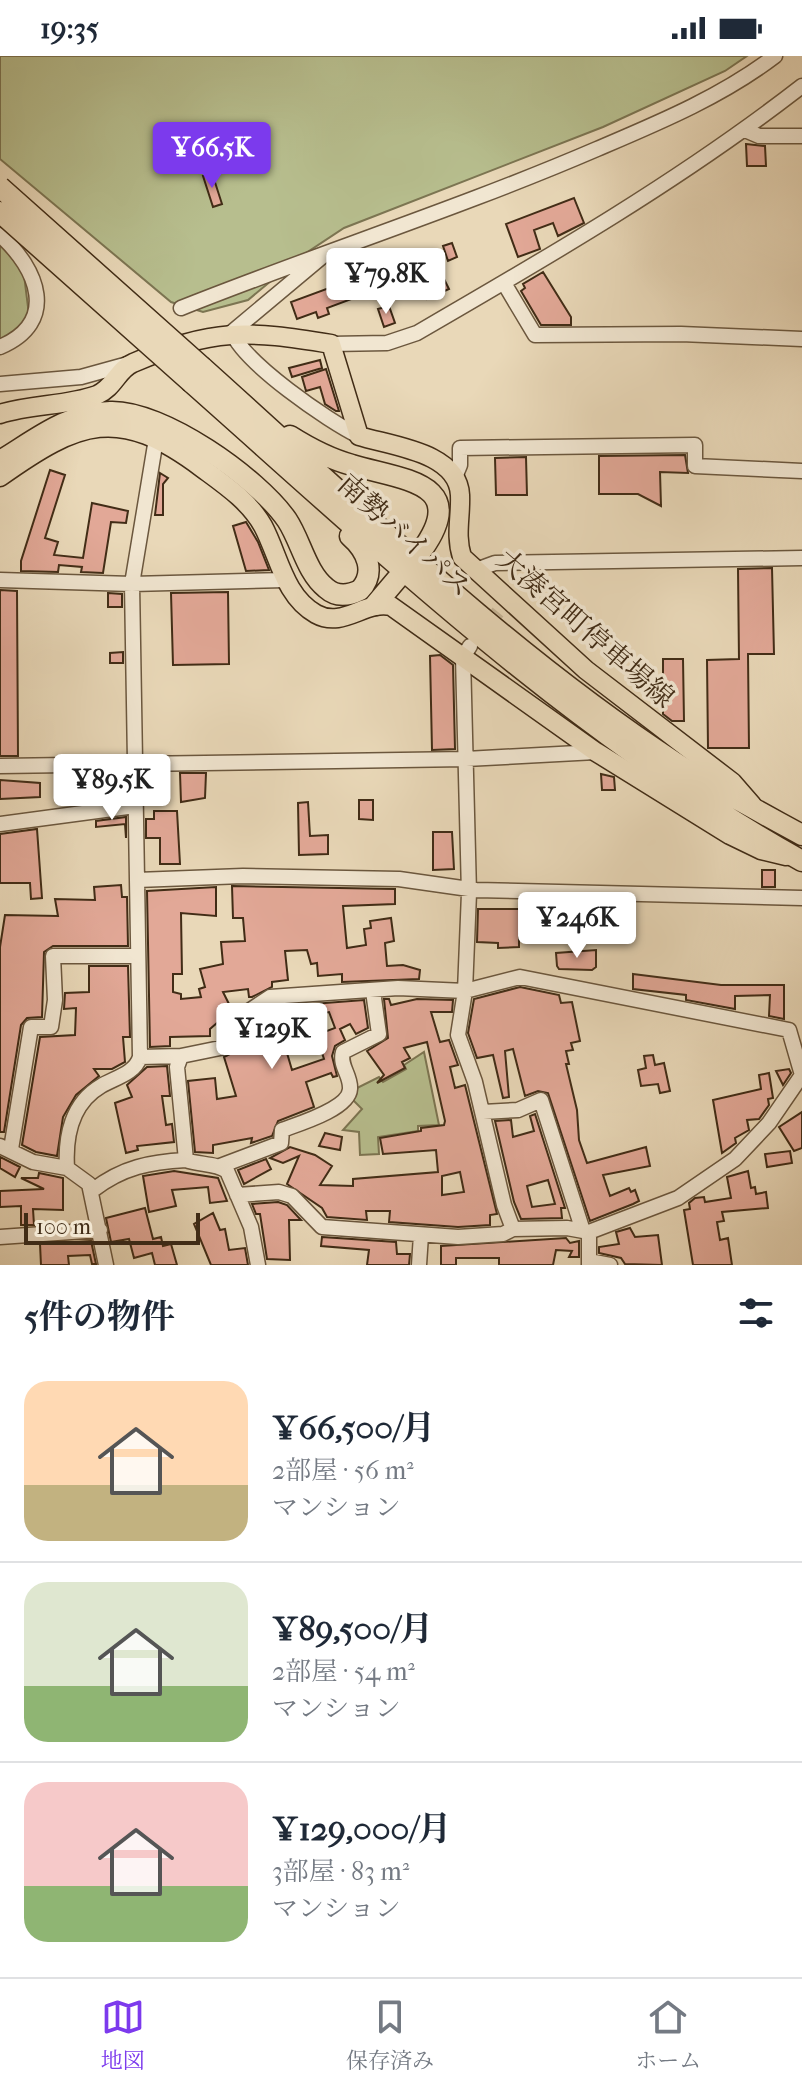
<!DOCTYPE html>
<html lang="ja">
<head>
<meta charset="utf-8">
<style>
  :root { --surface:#fff; --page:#f2f2f3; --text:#1f2937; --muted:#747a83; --line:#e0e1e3; --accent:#7c3aed }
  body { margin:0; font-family:"IM FELL French Canon","Noto Serif JP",serif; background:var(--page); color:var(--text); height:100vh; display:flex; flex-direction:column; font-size:30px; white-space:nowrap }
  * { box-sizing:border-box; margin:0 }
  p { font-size:26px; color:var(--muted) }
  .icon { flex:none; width:44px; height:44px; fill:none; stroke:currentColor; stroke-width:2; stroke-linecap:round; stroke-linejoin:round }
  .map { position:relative; height:1209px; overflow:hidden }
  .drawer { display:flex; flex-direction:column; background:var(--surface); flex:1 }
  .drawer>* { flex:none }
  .scale { position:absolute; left:24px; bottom:20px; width:176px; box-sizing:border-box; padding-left:8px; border:4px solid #412c16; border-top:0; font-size:22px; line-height:28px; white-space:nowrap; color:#412c16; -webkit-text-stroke:6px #f1e6d1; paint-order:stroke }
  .price { position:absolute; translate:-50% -68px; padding:0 18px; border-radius:8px; background:#fff; color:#222; font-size:26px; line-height:52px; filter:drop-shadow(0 2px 4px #0008) }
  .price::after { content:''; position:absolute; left:50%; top:48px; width:24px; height:18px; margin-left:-12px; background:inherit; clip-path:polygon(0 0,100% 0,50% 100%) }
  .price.active { background:var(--accent); color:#fff }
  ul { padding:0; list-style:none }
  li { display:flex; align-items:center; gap:24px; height:200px; padding:0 24px }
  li+li { border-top:2px solid var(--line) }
  li span { display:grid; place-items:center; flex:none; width:224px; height:160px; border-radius:24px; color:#555 }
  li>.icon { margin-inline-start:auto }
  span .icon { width:96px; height:96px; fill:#fffc; stroke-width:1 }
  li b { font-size:34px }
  h2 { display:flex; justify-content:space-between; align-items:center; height:96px; padding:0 24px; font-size:34px }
  .status { display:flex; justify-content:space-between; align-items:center; height:56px; padding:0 40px; background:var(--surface); direction:ltr }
  .status svg { height:22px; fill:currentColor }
  .tabs { display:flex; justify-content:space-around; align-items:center; height:112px; border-top:2px solid var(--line); background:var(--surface); font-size:22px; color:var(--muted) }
  .tabs a { display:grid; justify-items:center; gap:4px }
  .tabs .active { color:var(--accent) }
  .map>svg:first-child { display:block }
  .green { fill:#b7be8e; stroke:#7c7552; stroke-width:2 }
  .building { fill:#e2a897; stroke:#412c16; stroke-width:2; fill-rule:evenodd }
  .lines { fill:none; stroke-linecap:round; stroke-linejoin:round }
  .minor-tunnel { stroke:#c7b698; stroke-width:14; stroke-dasharray:14 7; stroke-linecap:butt }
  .minor-casing { stroke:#6b573e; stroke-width:17 }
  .major-casing { stroke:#412c16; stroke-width:21 }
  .highway-casing { stroke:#412c16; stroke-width:23 }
  .minor { stroke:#f1e6d1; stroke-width:14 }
  .major { stroke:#e9d8b8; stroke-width:18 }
  .highway { stroke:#e9d8b8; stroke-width:20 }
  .highway-bridge-casing { stroke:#412c16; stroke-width:23; stroke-linecap:butt }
  .highway-bridge { stroke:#e9d8b8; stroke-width:20 }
  .labels { text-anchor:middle; stroke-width:7; stroke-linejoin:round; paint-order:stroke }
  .street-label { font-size:28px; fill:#412c16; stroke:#f1e6d1 }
</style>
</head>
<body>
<div class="status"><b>19:35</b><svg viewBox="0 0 49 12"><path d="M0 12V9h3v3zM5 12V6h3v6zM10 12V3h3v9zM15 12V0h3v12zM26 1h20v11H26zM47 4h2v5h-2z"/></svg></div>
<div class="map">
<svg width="802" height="1209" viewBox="0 0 802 1209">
  <rect width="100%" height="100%" fill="#e9d8b8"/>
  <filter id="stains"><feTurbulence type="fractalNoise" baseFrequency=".0025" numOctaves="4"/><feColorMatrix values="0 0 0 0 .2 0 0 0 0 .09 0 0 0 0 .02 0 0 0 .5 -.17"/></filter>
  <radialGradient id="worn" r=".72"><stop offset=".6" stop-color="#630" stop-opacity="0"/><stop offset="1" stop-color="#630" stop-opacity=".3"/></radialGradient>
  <path class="green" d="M0,0H747L725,15L603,71L344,172L300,201L248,244L203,256L171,246L0,103Z
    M0,185L23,211L29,259L23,272L0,285Z
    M424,996L439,1069L418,1070V1075L378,1081L379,1098L360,1099L359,1076L343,1074L362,1053L351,1042L355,1033L379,1021L383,1026L406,1013L404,1009Z"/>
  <path class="building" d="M746,88L765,90L766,110H747Z
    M212,117L222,148L213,151L203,120Z
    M574,142L584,167L558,180L553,167L534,174L540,193L518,201L506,168Z
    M452,187L457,201L448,205L443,190Z
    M543,216L571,261V269H541L521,235L525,232L523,228Z
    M367,218L373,235L327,252L329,258L318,262L316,256L297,263L291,246Z
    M442,219L449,233L427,243L420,229Z
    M389,250L395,267L384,271L378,253Z
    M320,304L322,312L292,321L289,312Z
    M326,313L339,355H336L325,348L320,331L306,335L302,321Z
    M685,399L688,417L660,416L661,450L638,438H599V400Z
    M526,401L527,439H496L495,402Z
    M50,414L65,419L45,482L58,486L54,499L83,502L92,447L128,455L126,467L111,466L103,517L81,516L82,511L59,509L58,516L21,515V505Z
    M160,417L168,422L163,428V459H155Z
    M246,466L258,486L269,514L246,515L233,470Z
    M772,512L774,598H748L749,692H708L707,604L739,603L738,513Z
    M0,534L17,535L18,700H0Z
    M228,536L229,608L173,609L171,537Z
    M108,537L122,538V551H108Z
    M123,596V607H110V597Z
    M440,599L453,609L455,693L432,694L430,600Z
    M663,603H683L684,665H672L663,658Z
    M180,717H206L205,742L181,746Z
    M125,718V726H111V730L99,732L101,744L76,748L75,732H84V719Z
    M601,718L614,721L615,734H602Z
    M0,724L40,727V741L0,743Z
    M359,744H373V764L359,763Z
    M308,746L310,780L328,779V798L299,799L298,747Z
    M154,755H177L180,808H160V782H146V763H154Z
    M126,761V782L125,768L96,771V765Z
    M37,773L42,842L31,843L30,827H0V778Z
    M433,776H452L454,813L433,814Z
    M762,814H775V831H762Z
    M121,829L122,841H127L128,890H53L44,896L42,961L27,962L21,969L4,1076H0V891L5,859L58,860L55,843L95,844L94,831Z
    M232,830L395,833V848L343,850L347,892L366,889L364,873L371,872L370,865L391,862L394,885L385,887L387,910L403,909L420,914L419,923L342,926V918L318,920L317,907L311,908L307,894L285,895L288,924L272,926V931L252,941H249L248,933L223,936L232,954L210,973V980L170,981V990L150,991L147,835L216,831V860L181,857L182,918H173V936L181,938V943L201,941L199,933L205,931L200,913L223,908L221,886L245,885L243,862H233Z
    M478,853H520L524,878H519V891L498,892V887L477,886Z
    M596,894V911L592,914L559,913L557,910L556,897Z
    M89,910H128L130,981H123L125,1006L112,1013H94L99,1020L76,1039L63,1061L57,1100L36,1096L22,1089L40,981L75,979L76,952L64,953L65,937L89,936Z
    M633,918L721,929H784V963L769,960L770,939L735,940V953L686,944V939L633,933Z
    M520,931L559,939L561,947L572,946L580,985L571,987L573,994L566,995L569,1008H566L577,1054L579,1084L587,1107L646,1091L650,1110L603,1119L610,1140L629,1132L631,1136L635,1134L639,1145L633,1148L590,1165L548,1037L538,1035L525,1040L513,993L505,995L509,1041L503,1042L493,999L477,1002L468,977L474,943Z
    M384,943H389L391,949L417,943L453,944L452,956H431L440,986L449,984L458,1009L450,1011L455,1032L465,1029L497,1158L490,1159V1169L458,1171L389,1166L390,1155H366L367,1164L327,1161L322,1152L287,1128L299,1100L283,1107L270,1102L290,1091L315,1099L332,1110L320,1129L353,1130V1123L438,1116L436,1094L383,1098L380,1082L421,1075V1072L444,1069L445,1065L427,986L404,992L410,1002L402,1006L405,1012L377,1027L384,1019L367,995L388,982ZM460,1116L464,1136L442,1139V1120Z
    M364,944L368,972L356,978L350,968L340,973L345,984L335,990L332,1000L337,1020L333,1021L331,1017L306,1026L314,1051L278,1065L272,1080L251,1087L252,1082L213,1089V1097L195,1096L188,1025L215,1022L217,1043L236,1040L224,1001L236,995L235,976L273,951ZM329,956L335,972L316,979L324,1003L292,1014L287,997L295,994L292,985L314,981L310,959Z
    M653,999L655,1009L664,1007L670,1035L660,1037L658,1028L641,1030L638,1014L646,1012L644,1000Z
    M167,1010L170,1040H162L166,1069L172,1068L174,1086L137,1090L138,1094L126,1097L115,1047L132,1041L127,1029L147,1011Z
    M789,1013L791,1017L783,1029L776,1015Z
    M769,1017L773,1042L768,1043L769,1049L759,1063L747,1064L749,1074L735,1082L736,1087L722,1097L713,1044L761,1033L759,1019Z
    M802,1056V1092L794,1095L779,1071Z
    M535,1058L565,1152H561L562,1162L521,1163L514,1146L495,1065L511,1064L513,1081L534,1075L530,1060ZM548,1124L555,1148L532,1151L527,1130Z
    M325,1077L342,1081L340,1094L319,1090Z
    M790,1095L792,1107L767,1111L765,1098Z
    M0,1101L20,1111L15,1121L0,1112Z
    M266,1103L271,1113L244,1128L238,1114Z
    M174,1115L218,1122L227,1145L210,1147L208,1131L172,1134L176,1150L149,1156L143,1120Z
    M748,1115L751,1132L755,1131L756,1138L766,1136L768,1152L722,1156L724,1165L717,1166L720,1184L728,1182L732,1209H693L684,1154L690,1153L689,1147L695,1142L704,1141L705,1146L731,1142L727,1121Z
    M39,1117L63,1122V1154L33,1153L34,1169H21V1150L0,1151V1135L44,1133L21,1122H38Z
    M278,1146L287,1149L301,1164H289L290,1204L267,1203L260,1158H256L252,1148Z
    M145,1152L153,1183L161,1181L163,1190L171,1188L177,1209H155L152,1197L134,1202L129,1183L111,1186L106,1162Z
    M213,1157L220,1174L225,1173L229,1194L245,1192L248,1209H211L194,1168Z
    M630,1172L635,1181L658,1179L662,1209L625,1208L621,1202L599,1197V1191L619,1188L616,1176Z
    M322,1181L396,1186L397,1198H410L409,1209H367L369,1194L321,1190Z
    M566,1182L570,1187L579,1185V1201H569L572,1195L556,1194L553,1209H499V1202H456V1209H441V1190Z
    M91,1185L96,1208H92L90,1199L68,1200L69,1209H41L40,1188Z"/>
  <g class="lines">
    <path class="minor-tunnel" d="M483,574L498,556"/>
    <defs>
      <path id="minor" d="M745,74L759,80H802
        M0,179C38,213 59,266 0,291
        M323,200L232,276C244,307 328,365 359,380
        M504,227L535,279L681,278L802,283
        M181,252C319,197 460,152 597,93C658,67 721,41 775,0
        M331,288L387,287L417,277C550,200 681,124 802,30
        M0,328L81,321L128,308
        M455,421L460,409V392L695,389V410L802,415
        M476,514L495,507L802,502
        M0,524L132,528L285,524
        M470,590L463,601L469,837L465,935L458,979L475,1026L504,1149L513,1173
        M0,710L466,703L596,696
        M0,768L135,750
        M137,824L243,820L399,823L476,834L802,842
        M181,1000L177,1011L186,1104C199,1109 216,1107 227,1115L251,1171L258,1209
        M140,1001L181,1000L225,991V971L270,941L398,932L465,935L520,921L789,974L802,1019
        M483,1056L518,1054L541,1044L583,1175
        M0,1090L33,1106L67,1112L89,1128L106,1209
        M11,1093L31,971H51L55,944L53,900H138
        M220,1110L281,1087L282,1074C298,1068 349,1053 350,1033C351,1019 339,1010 343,996L379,978L373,935
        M67,1112C65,1080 72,1047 101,1030C114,1022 135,1018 140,1001L132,528L156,383
        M93,1134C123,1111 150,1106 186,1104
        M237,1139L279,1136L292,1140L322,1171L458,1181L503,1178L513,1173L567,1172L589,1176L678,1142L735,1103L769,1067L802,1019
        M0,1181L100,1174
        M589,1205L610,1209
        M419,1209L421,1179
        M589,1209V1176"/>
      <path id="major" d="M0,358C31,348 67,350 97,339C114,332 118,313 133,307C213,272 247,274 331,288L359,380C391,390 458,396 460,439C461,461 455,479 462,501L586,614L732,726L752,749
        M0,421C79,365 118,349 202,412C225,429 249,445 263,470C279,500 284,540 316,558C343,573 365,544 391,550L596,696L730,779L761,794L786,800"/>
      <path id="highway" d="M202,311C355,448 503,594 676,707C716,733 760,756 802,779
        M192,327C386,499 574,678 802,805
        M290,380C309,392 330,403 352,409C402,424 471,426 422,494
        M0,405C35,384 67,357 110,356C162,354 258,422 287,464C301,485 306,516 326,532C336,541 348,540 360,534C377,516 366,494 350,480
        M375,549L397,523"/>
    </defs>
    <use href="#minor" class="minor-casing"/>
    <use href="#major" class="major-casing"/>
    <use href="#highway" class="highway-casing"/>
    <use href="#minor" class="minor"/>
    <use href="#major" class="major"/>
    <use href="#highway" class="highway"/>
    <defs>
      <path id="highway-bridge" d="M0,131L202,311
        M0,156L192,327"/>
    </defs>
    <use href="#highway-bridge" class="highway-bridge-casing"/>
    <use href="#highway-bridge" class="highway-bridge"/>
  </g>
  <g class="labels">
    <g class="street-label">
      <text transform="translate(405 479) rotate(42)" y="10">南勢バイパス</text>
      <text transform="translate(586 572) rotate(41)" y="10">大湊宮町停車場線</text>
    </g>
  </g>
  <rect width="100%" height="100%" filter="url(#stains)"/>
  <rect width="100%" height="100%" fill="url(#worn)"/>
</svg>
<div class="scale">100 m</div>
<b class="price active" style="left:212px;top:134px">¥66.5K</b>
<b class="price" style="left:386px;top:260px">¥79.8K</b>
<b class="price" style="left:112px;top:766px">¥89.5K</b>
<b class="price" style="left:577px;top:904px">¥246K</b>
<b class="price" style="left:272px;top:1015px">¥129K</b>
</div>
<section class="drawer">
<h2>5件の物件<svg class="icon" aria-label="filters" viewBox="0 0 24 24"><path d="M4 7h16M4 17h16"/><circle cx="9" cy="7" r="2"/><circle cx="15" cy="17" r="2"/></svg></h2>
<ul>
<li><span style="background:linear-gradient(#ffd9b3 65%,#c2b280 0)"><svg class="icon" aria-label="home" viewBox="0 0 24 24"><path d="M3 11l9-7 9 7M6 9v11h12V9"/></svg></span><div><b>¥66,500/月</b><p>2部屋 · 56 m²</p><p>マンション</p></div></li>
<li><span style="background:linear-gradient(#dfe7d0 65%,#8fb573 0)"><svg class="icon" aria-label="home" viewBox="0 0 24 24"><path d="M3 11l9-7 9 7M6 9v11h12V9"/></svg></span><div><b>¥89,500/月</b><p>2部屋 · 54 m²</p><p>マンション</p></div></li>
<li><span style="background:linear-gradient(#f6c9c9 65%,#8fb573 0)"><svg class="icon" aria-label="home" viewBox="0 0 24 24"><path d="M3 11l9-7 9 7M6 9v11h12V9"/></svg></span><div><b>¥129,000/月</b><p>3部屋 · 83 m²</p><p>マンション</p></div></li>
</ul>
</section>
<nav class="tabs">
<a class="active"><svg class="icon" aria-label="map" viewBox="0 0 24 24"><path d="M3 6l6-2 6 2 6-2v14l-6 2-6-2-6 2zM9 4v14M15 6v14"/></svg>地図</a>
<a><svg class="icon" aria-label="saved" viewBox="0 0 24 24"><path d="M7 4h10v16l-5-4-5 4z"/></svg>保存済み</a>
<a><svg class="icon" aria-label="home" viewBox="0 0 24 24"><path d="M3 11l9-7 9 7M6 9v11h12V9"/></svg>ホーム</a>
</nav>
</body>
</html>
